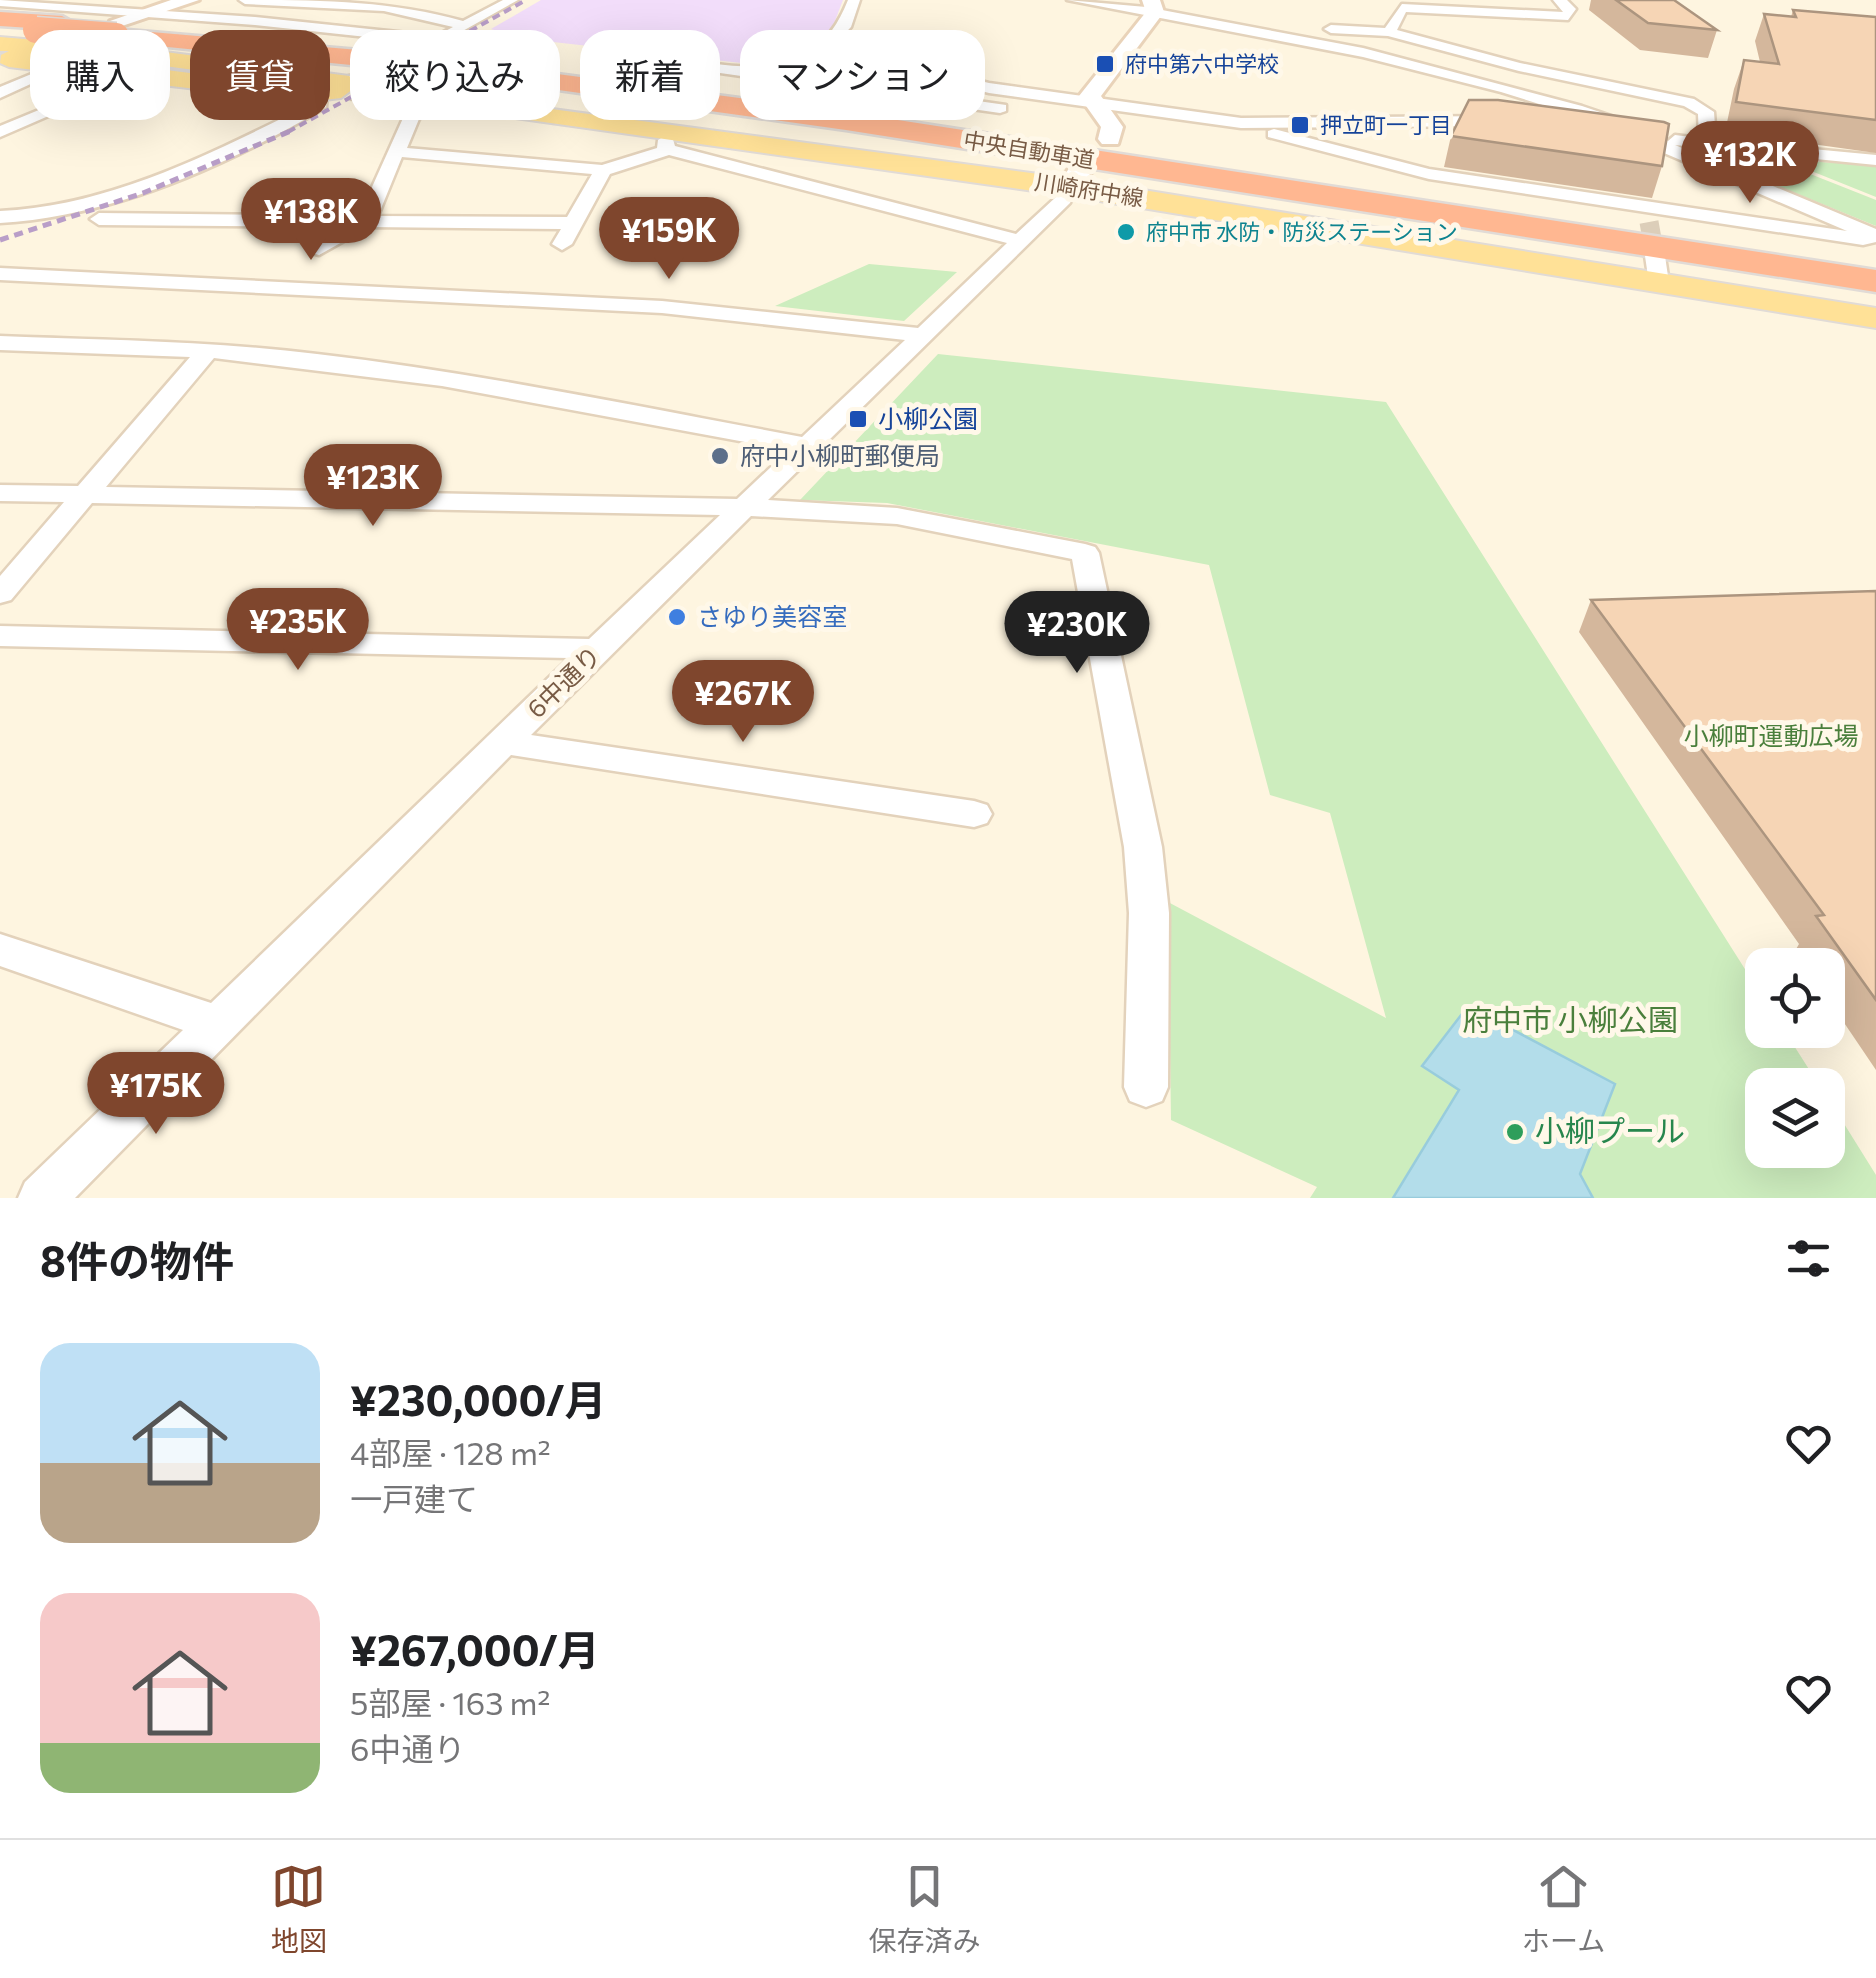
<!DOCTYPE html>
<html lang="ja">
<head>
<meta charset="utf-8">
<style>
  :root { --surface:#fff; --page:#f6f6f6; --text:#202124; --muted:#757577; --line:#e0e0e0; --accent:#7f462d }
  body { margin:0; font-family:Commissioner,"Noto Sans JP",sans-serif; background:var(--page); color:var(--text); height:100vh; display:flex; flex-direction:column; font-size:38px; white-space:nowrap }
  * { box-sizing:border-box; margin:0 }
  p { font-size:32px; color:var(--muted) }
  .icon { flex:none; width:55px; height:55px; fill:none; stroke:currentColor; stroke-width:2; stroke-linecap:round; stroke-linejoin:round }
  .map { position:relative; height:1198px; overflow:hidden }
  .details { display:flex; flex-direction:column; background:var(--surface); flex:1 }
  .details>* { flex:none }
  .guide { position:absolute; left:30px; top:30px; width:1000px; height:90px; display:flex; gap:20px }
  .controls { position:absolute; left:1745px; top:948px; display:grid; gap:20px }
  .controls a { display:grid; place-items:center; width:100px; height:100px; border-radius:20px; background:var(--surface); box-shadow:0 10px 40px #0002; font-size:50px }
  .price { position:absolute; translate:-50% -85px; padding:0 22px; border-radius:35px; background:var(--accent); color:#fff; font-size:32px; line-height:65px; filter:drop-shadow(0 2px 5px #0008) }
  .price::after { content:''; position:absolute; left:50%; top:60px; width:30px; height:22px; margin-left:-15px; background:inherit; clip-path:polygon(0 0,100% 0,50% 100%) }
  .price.selected { background:#222; color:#fff }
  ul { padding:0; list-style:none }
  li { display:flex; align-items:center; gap:30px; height:250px; padding:0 40px }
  li span { display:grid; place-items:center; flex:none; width:280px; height:200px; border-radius:30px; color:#555 }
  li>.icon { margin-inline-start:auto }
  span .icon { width:120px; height:120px; fill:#fffc; stroke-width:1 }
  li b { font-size:42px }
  h2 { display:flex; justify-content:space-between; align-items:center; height:120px; padding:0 40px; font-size:42px }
  .tag { padding:0 35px; border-radius:30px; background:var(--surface); box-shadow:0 10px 40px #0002; font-size:35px; line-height:90px }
  .tag.selected { background:var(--accent); color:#fff }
  .tabs { display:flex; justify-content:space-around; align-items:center; height:140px; border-top:2px solid var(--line); background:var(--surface); font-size:28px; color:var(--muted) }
  .tabs a { display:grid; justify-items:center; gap:5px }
  .tabs .selected { color:var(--accent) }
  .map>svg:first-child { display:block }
  .education { fill:#f2ddfa }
  .green { fill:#cdedbe }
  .water { fill:#b3ddea; stroke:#98ccdc; stroke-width:2.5 }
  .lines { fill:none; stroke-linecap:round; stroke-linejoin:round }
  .street-tunnel { stroke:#dcceb9; stroke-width:19; stroke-dasharray:19 9; stroke-linecap:butt }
  .primary-tunnel { stroke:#dcceb9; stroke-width:22; stroke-dasharray:22 11; stroke-linecap:butt }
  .street-casing { stroke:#e3d2bb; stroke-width:5 }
  .secondary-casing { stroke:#e9d3b9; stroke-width:6 }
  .primary-casing { stroke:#e1dbd6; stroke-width:4 }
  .highway-casing { stroke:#e1dbd6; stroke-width:5 }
  .street { fill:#fff; fill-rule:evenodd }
  .secondary { fill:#fff; fill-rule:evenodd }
  .primary { fill:#ffe197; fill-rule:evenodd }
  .highway { fill:#ffb791; fill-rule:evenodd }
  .rail-far1 { stroke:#b99ec8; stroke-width:4; stroke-dasharray:8 5; stroke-linecap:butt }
  .rail { stroke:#b99ec8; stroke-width:5; stroke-dasharray:9 6; stroke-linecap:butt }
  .highway-bridge-casing { stroke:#e1dbd6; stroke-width:29; stroke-linecap:butt }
  .highway-bridge { stroke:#ffb791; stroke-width:26 }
  .wall { fill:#d4b79c }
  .building { fill:#f6d5b5; stroke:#ac957f; stroke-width:2.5 }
  .transit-dot { fill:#1a4fb4; stroke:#fff8e9; stroke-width:4 }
  .culture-dot { fill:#0f9aa8; stroke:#fff8e9; stroke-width:4 }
  .service-dot { fill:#5c6f8a; stroke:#fff8e9; stroke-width:4 }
  .shop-dot { fill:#3f7fe0; stroke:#fff8e9; stroke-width:4 }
  .leisure-dot { fill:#2e9e5b; stroke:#fff8e9; stroke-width:4 }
  .labels { text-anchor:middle; stroke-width:10; stroke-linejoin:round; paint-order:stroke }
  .far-transit-label { font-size:22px; fill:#164399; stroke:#fff8e9; text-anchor:start }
  .far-street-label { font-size:22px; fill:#785b45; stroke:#fff8e9 }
  .far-culture-label { font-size:22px; fill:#0d838f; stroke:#fff8e9; text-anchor:start }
  .transit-label { font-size:25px; fill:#164399; stroke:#fff8e9; text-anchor:start }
  .service-label { font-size:25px; fill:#4e5e75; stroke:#fff8e9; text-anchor:start }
  .shop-label { font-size:25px; fill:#366cbe; stroke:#fff8e9; text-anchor:start }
  .street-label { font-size:25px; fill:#785b45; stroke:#fff8e9 }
  .park-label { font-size:25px; fill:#4a7f3c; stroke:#fff8e9 }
  .near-park-label { font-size:30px; fill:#4a7f3c; stroke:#fff8e9 }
  .near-leisure-label { font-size:30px; fill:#27864d; stroke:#fff8e9; text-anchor:start }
</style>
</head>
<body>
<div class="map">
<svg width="1876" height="1198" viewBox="0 0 1876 1198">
  <rect width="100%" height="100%" fill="#fef5e0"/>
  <path class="education" d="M541,0H843L833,26L810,47L769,66L526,39L491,29Z"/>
  <path class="green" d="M1680,146L1767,157L1876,200V226Z
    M1784,160L1876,165V197Z
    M869,264L957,272L904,321L775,306Z
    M938,354L1386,402L1762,996V1030H1784L1819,1085H1762V1150H1828V1098L1876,1175V1198H1310L1317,1187L1171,1120L1168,902L1386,1018L1330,813L1270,795L1209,565L887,503L800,500Z"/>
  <path class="water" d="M1468,1006L1615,1084L1580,1174L1593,1198H1393L1459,1090L1422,1066Z"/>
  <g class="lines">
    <path class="street-tunnel" d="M1649,222L1655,256"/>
    <path class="primary-tunnel" d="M318,86L417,98"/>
    <defs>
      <path id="street" d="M0,0L255,17L436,36L453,27L384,11L245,4L239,0C315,0 389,0 463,21L503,0H518L377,79L345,85L340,84V78L368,72L423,43L255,25L0,6Z
        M848,0H860L851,27L829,50L889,59L989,83L1241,118L1500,116L1508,121L1500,126L1241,128L989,93L889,67L819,57L781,73L1006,105V111L1000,113L671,66L664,62L671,58C744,67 814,87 848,0Z
        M1067,0L1146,7L1363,48L1582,106L1653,130L1668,141L1675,135L1699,138L1698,114L1684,106L1519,71L1388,36L1331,33L1324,29L1331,25L1385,28L1402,4L1563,12L1553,0H1567L1576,9L1568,20L1406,12L1397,30L1520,63L1694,99L1714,112L1716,140L1876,155V165L1675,145L1876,229V242L1863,245L1429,179L1268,137V131L1274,129L1429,169L1847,231L1657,150L1641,136L1501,92L1363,57Z
        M58,63L70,66L0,98V87Z
        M131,72L143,75L0,137V126Z
        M319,91L327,96L326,107C230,164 113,217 0,223V211C108,206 208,155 303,108L313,102L311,96Z
        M425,105L433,110L419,119L407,148L602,165L657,148L658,140L666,135L672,136L675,146L1016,234L1056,197L1063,183H1075L1078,187L1070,203L768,500L897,508L1085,544L1095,547L1099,553L1162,847L1169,913L1168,1087L1162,1101L1146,1107L1130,1101L1124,1087L1129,913L1124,847L1072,559L897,524L751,516L531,735L974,801L987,805L992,814L987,823L974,827L511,755L75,1198H18L25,1182L183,1030L0,966V934L211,1003L569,658L0,646V626L589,639L720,515L92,503L11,600L0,603V576L64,502L0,501V485L78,486L190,357L0,350V336C106,340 212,341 317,354C480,373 641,407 802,437L905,340L662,313L0,280V268L662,301L918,328L1007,243L669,155L610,174L572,244L562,250L552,244L561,229L369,227L319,255L312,253V245L343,227L99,225L90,219L99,213L359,216L404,116ZM402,157L592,174L567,217L378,216ZM214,358L442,386L789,450L737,499L106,487Z
        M1655,250L1665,256L1669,283L1659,289L1649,283L1645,256Z"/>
      <path id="secondary" d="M171,0H199L119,27L110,21Z
        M1142,0H1160L1164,12L1101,96L1123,127L1118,144H1102L1098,139L1101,127L1079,96L1146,12Z
        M1084,158L1096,165L1078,192H1060L1056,187L1075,160Z"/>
      <path id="primary" d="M0,37L142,49L349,76L361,83L341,98L306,102L9,67L0,63L1,55L9,51H0ZM34,53L142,63L322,87L306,88Z
        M417,91L1069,178L1876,308V328L1069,196L408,103L405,98Z"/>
      <path id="highway" d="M0,12L62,16L74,23L62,30L0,26Z
        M116,29L382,52L395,60L382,68L107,41L104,36Z
        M459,61L846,112L1876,270V292L846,130L450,75L446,69Z"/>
    </defs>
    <use href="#street" class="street-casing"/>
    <use href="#secondary" class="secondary-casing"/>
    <use href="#primary" class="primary-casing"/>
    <use href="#highway" class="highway-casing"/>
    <use href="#street" class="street"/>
    <use href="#secondary" class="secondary"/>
    <use href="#primary" class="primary"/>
    <use href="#highway" class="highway"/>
    <path class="rail-far1" d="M288,132L526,0"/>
    <path class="rail" d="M0,240L143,193L293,130"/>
    <defs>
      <path id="highway-bridge" d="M36,30L116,36
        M396,53L475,61"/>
    </defs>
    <use href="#highway-bridge" class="highway-bridge-casing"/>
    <use href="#highway-bridge" class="highway-bridge"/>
  </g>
  <path class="wall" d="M1591,0H1674L1717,30L1708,58L1640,50L1589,10Z
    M1793,10L1876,17V153L1725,132L1734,89L1744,60L1760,62L1755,41L1764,14L1791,17Z
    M1451,136L1662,166L1652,198L1444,167Z
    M1876,591V1070L1828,999V965H1804L1795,951L1799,944L1579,632L1591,600Z"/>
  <path class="building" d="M1616,0H1674L1717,30L1648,23Z
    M1793,10L1876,17V120L1736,102L1744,60L1779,64L1764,14L1796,17Z
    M1469,100H1498L1664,122L1669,124L1662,166L1451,136Z
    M1876,591V1000L1816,916L1824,915L1591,600Z"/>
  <g class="transit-dot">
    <rect x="1095" y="54" width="20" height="20" rx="5"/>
    <rect x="1290" y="115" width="20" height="20" rx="5"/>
    <rect x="848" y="409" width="20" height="20" rx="5"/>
  </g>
  <circle class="culture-dot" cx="1126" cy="232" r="10"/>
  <circle class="service-dot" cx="720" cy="456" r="10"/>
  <circle class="shop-dot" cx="677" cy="617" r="10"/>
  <circle class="leisure-dot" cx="1515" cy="1132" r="10"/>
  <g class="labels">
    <g class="far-transit-label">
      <text x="1125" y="72">府中第六中学校</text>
      <text x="1320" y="133">押立町一丁目</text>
    </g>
    <g class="far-street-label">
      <text transform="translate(1029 150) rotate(9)" y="8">中央自動車道</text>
      <text transform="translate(1089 190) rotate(9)" y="8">川崎府中線</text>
    </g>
    <g class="far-culture-label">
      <text x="1146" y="240">府中市 水防・防災ステーション</text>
    </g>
    <g class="transit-label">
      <text x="878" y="428">小柳公園</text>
    </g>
    <g class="service-label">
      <text x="740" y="465">府中小柳町郵便局</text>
    </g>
    <g class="shop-label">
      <text x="697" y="626">さゆり美容室</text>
    </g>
    <g class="street-label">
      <text transform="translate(564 682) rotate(-44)" y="9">6中通り</text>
    </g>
    <g class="park-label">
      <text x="1771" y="745">小柳町運動広場</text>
    </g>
    <g class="near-park-label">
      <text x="1570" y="1031">府中市 小柳公園</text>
    </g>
    <g class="near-leisure-label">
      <text x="1535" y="1142">小柳プール</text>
    </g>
  </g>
</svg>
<div class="controls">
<a><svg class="icon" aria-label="locate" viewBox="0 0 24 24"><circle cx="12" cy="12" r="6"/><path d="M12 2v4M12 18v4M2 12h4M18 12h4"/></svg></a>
<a><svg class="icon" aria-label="layers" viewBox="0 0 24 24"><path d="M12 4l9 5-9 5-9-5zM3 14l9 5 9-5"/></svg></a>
</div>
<b class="price" style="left:1750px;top:206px">¥132K</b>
<b class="price" style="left:311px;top:263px">¥138K</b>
<b class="price" style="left:669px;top:282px">¥159K</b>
<b class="price" style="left:373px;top:529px">¥123K</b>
<b class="price" style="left:298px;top:673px">¥235K</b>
<b class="price selected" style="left:1077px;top:676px">¥230K</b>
<b class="price" style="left:743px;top:745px">¥267K</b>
<b class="price" style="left:156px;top:1137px">¥175K</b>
<div class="guide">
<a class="tag">購入</a>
<a class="tag selected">賃貸</a>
<a class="tag">絞り込み</a>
<a class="tag">新着</a>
<a class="tag">マンション</a>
</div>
</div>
<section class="details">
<h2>8件の物件<svg class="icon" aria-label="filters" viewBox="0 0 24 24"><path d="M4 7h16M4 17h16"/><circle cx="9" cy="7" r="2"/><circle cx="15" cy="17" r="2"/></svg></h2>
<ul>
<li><span style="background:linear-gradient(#bfe0f5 60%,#b9a48a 0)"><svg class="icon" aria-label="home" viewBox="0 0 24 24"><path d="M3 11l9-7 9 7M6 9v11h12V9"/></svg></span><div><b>¥230,000/月</b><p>4部屋 · 128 m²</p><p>一戸建て</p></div><svg class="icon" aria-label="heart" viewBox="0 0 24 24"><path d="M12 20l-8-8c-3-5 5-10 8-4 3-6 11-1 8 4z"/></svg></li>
<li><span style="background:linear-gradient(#f6c9c9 75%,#8fb573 0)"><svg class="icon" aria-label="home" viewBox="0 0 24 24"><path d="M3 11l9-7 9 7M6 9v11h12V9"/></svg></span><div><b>¥267,000/月</b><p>5部屋 · 163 m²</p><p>6中通り</p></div><svg class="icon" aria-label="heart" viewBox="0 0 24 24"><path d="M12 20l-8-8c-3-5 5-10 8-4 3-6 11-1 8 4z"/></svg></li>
</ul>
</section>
<nav class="tabs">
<a class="selected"><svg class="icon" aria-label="map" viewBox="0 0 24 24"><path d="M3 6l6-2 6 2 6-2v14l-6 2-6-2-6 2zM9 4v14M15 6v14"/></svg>地図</a>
<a><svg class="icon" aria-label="saved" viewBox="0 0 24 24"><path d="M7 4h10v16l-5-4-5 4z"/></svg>保存済み</a>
<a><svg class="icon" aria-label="home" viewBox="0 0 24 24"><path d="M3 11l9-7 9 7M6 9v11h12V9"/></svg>ホーム</a>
</nav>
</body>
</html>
